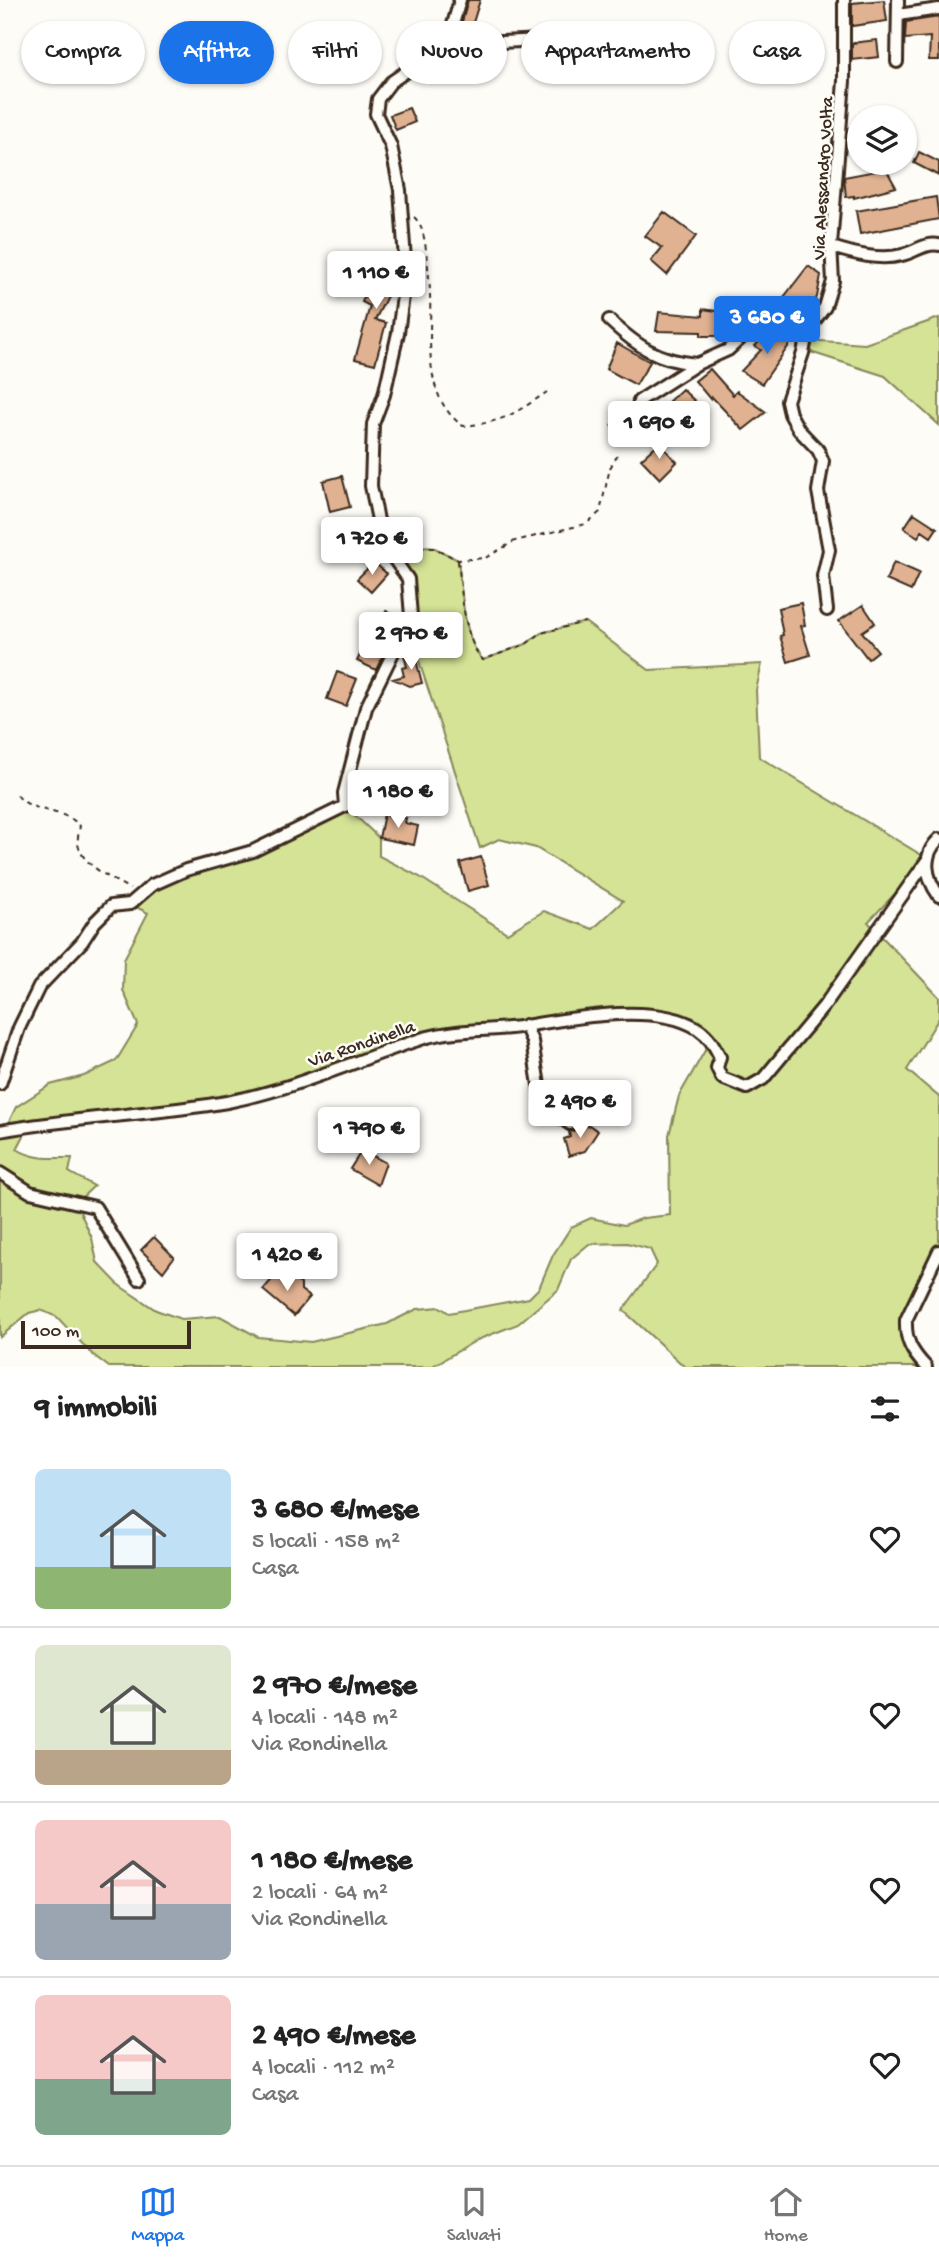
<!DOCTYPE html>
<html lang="it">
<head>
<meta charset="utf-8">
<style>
  :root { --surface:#fff; --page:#f2f2f2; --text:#222; --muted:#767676; --line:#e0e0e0; --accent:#1a73e8 }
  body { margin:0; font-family:"Gochi Hand",sans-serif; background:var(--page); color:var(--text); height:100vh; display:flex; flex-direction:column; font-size:26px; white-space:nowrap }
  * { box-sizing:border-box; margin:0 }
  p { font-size:23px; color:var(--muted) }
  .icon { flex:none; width:38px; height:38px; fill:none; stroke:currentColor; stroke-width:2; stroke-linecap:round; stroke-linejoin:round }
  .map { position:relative; height:1367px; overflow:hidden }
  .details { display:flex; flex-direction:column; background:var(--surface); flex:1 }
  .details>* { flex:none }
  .top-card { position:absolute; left:21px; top:21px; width:898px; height:63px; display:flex; gap:14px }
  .buttons { position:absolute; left:847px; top:105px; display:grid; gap:14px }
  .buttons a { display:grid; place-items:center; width:70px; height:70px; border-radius:50%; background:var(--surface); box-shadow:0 2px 5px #0004; font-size:35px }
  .scale { position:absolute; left:21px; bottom:18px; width:170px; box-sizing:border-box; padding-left:7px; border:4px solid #3b2a1e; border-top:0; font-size:19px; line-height:24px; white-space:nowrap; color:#3b2a1e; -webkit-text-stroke:5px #fdfcf7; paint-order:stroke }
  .price { position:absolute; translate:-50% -60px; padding:0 16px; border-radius:7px; background:#fff; color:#222; font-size:23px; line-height:46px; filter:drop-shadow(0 2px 4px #0008) }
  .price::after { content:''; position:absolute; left:50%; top:42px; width:21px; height:16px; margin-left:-10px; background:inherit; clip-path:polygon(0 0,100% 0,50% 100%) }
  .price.selected { background:var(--accent); color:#fff }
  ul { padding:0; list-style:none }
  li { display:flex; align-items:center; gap:21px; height:175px; padding:0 35px }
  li+li { border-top:2px solid var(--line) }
  li span { display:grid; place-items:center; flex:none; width:196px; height:140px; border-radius:10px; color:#555 }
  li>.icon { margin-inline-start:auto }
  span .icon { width:84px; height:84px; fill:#fffc; stroke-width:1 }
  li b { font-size:30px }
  h2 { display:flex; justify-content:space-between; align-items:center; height:84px; padding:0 35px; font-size:30px }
  .chip { padding:0 24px; border-radius:32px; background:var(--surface); box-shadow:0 2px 5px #0004; font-size:24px; line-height:63px }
  .chip.selected { background:var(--accent); color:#fff }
  .dock { display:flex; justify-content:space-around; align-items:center; height:98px; border-top:2px solid var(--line); background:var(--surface); font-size:19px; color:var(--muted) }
  .dock a { display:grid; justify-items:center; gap:4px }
  .dock .selected { color:var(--accent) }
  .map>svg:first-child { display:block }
  .green { fill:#d4e396; stroke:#88865a; stroke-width:2; fill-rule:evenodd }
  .building { fill:#e0b291; stroke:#3b2a1e; stroke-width:2 }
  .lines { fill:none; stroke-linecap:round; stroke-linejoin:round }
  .minor-casing { stroke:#3b2a1e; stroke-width:16 }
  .path { stroke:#3b2a1e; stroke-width:2; stroke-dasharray:5 5; stroke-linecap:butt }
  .minor { stroke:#fdfcf7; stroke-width:10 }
  .labels { text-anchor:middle; stroke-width:5; stroke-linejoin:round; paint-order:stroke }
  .street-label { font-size:19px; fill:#3b2a1e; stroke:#fdfcf7 }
</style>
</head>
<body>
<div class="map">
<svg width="939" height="1367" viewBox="0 0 939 1367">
  <rect width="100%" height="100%" fill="#fdfcf7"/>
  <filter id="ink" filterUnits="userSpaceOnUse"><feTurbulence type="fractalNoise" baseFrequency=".0143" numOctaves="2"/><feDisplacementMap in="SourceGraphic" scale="14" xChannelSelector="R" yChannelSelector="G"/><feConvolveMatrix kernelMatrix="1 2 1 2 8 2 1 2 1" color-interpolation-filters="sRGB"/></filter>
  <g filter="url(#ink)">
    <path class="green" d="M939,318V425L885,376L804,350L806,340L865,344Z
      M411,546L435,548L458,560C462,589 463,640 483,660L526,644L541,633L585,622L649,670L762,664L756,690L759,757L928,859L868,922L939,997V1018L907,1070L939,1097V1251L905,1333L926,1367H685L623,1310L657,1264L650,1249L627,1243L589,1244L571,1259L558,1290L518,1324L477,1340L431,1367H109L92,1354L57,1317L41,1310L29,1313L0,1337V1131L5,1130L16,1107L50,1085L84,1076L116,1061L138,1025L123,990L124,959L148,913L130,904L152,885L213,863L345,806L379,838V856L420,877L507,933L544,911L593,929L623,901L536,848L499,839L480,848L416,652L405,631L408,579L387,549ZM649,1016L697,1028L711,1040L679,1096L669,1135L670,1215L644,1218L624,1225L591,1218L571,1227L553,1255L539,1288L529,1298L449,1313L440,1307L417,1309L387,1324L311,1342L258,1337L220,1316L181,1319L156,1310L120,1286L97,1262L92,1238L76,1203L94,1186L69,1172L72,1158C53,1158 34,1160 17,1149L28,1128L229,1101L459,1031Z"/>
    <path class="building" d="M468,0H480L471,29L461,26Z
      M884,0L887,21L852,26V3Z
      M939,17V60H929L930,37L905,39L906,22Z
      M436,28L442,43L419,55L412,37Z
      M590,35L592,55L571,57L570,37Z
      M877,40L879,57L852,60V43Z
      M409,108L415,122L396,130L390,115Z
      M919,152L939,162V176L914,163Z
      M886,169L896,187L854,198V196L846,197L844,177Z
      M936,197L939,219L860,234L856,211Z
      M664,212L696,236L667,275L651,261L662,248L645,236Z
      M380,258L398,267V274L375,320L386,323L375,364L355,359L370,306L362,302Z
      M808,266L821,275L817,297L807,313L795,321L774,310Z
      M703,309L737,314L734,334L731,336H701V332L656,331L659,312L703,316Z
      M772,328L792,341L762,384L741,371L761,350L755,346Z
      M617,343L650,362L636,385L606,369Z
      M710,369L733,395L737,391L766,412L743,430L712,397L710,399L695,381Z
      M682,389L700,406L677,425L667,412L674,407L669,401Z
      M626,415L634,424L618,437L612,425Z
      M659,443L677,462L660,479L641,459Z
      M342,476L350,507L330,512L323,481Z
      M914,513L937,528L931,537L922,531L918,537L904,528Z
      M374,562L387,574L371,592L357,579Z
      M894,562L919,573L911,591L886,580Z
      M801,603L805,625L801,626L810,655L788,662L780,636L783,635L778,608Z
      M863,605L875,623L862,632L878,651L868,659L839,621Z
      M386,611L402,617L376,670L357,661L371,631L376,634Z
      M414,652L422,683L410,686L393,679L404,676L402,668L407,667L404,655Z
      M337,672L357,679L346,706L327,699Z
      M384,814L406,818L405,823L418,826L414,845L379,838Z
      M481,857L489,885L468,891L460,863Z
      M589,1125L598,1131L585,1151L569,1156L564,1139L570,1137L569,1132Z
      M362,1150L386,1163L378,1185L350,1169Z
      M154,1237L174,1257L163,1272L141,1250Z
      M279,1271L301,1284V1290L310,1297L294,1316L263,1290Z"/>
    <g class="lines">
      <defs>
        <path id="minor" d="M460,0L452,28L456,44L543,40L562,36
          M898,15L939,9
          M897,62L898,0
          M832,247C854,254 880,261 902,255C915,252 926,242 939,245
          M609,320C637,346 658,361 697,364
          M808,329L803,353L787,401L790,414L799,430L818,450L823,461L818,491L829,550L823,576L827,610
          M650,429L638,410L639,401L697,364L728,350L763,318C780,319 791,333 808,329L825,307L833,281L831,245L844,81V0
          M939,839C921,856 926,878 939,896
          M525,1025L532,1041L541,1098L546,1106L570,1124
          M0,1084L19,1028L39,987L82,942L95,922L111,906L130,904L152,885L186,870L253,851L345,806L344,793L366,708L411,616L408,579L387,549L380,530L371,486L373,424L384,395L398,333L406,274L400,190L391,146L376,114L378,99L391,82L404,73L456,44
          M0,1131C75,1117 152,1115 227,1102C295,1089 359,1059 424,1038C456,1029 487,1031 519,1027C567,1019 654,1001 697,1028C709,1036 714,1045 720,1057L717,1068L722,1078L747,1088L763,1079L824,1006L928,859
          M0,1173L30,1192L95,1207L139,1279
          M926,1367C912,1352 905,1341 906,1320L939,1251"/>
      </defs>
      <use href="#minor" class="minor-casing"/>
      <path class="path" d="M414,217C424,226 425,244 427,257C428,270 430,283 430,295C432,340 421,396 463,426C502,423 516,413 547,392
        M399,548H435L458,560L485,558L515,541L586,524L600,512L610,468L617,456
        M458,561C462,589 463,640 483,660L526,644L541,633L585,622
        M17,795C33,815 63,807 80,826C79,831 77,839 78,844C82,866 113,879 130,889"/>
      <use href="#minor" class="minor"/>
    </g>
  </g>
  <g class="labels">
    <g class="street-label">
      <text transform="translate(821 178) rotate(-87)" y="7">Via Alessandro Volta</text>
      <text transform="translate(361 1042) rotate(-19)" y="7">Via Rondinella</text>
    </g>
  </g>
</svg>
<div class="buttons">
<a><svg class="icon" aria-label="layers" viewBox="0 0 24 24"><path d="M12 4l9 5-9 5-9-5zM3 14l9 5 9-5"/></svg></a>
</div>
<div class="scale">100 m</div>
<b class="price" style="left:376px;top:311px">1 110 €</b>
<b class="price selected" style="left:767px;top:356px">3 680 €</b>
<b class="price" style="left:659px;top:461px">1 690 €</b>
<b class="price" style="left:372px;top:577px">1 720 €</b>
<b class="price" style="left:411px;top:672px">2 970 €</b>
<b class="price" style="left:398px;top:830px">1 180 €</b>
<b class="price" style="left:580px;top:1140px">2 490 €</b>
<b class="price" style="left:369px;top:1167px">1 790 €</b>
<b class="price" style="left:287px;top:1293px">1 420 €</b>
<div class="top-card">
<a class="chip">Compra</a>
<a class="chip selected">Affitta</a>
<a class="chip">Filtri</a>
<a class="chip">Nuovo</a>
<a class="chip">Appartamento</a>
<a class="chip">Casa</a>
</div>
</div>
<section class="details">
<h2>9 immobili<svg class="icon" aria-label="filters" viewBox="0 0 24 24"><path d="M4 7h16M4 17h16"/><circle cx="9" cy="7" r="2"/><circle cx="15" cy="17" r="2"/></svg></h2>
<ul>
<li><span style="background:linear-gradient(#bfe0f5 70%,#8fb573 0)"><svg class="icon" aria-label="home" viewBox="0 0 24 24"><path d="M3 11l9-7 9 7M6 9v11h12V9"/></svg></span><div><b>3 680 €/mese</b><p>5 locali · 158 m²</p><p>Casa</p></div><svg class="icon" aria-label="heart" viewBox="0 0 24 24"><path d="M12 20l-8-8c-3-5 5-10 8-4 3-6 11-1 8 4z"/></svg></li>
<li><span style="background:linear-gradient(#dfe7d0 75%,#b9a48a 0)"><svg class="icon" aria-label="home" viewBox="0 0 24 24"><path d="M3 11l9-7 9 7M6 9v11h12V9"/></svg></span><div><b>2 970 €/mese</b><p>4 locali · 148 m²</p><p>Via Rondinella</p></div><svg class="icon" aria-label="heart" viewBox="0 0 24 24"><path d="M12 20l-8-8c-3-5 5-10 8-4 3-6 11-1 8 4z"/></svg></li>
<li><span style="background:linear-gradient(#f6c9c9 60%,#9aa5b1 0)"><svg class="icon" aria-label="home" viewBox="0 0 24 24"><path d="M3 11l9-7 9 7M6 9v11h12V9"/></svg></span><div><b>1 180 €/mese</b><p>2 locali · 64 m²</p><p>Via Rondinella</p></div><svg class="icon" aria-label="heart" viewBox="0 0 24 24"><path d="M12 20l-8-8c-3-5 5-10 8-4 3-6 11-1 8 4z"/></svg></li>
<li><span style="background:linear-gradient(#f6c9c9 60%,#7fa58c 0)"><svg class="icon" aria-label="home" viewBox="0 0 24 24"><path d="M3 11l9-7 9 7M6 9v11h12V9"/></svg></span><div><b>2 490 €/mese</b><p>4 locali · 112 m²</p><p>Casa</p></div><svg class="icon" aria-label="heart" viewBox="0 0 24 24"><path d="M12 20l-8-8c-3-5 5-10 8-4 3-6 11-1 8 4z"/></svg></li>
</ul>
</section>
<nav class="dock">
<a class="selected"><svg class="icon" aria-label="map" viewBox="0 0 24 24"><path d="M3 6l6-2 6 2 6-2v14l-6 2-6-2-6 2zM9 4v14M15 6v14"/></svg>Mappa</a>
<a><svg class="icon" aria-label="saved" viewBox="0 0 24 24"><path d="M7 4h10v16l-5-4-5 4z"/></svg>Salvati</a>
<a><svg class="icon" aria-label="home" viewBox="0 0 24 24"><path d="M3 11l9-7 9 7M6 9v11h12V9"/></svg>Home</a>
</nav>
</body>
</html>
